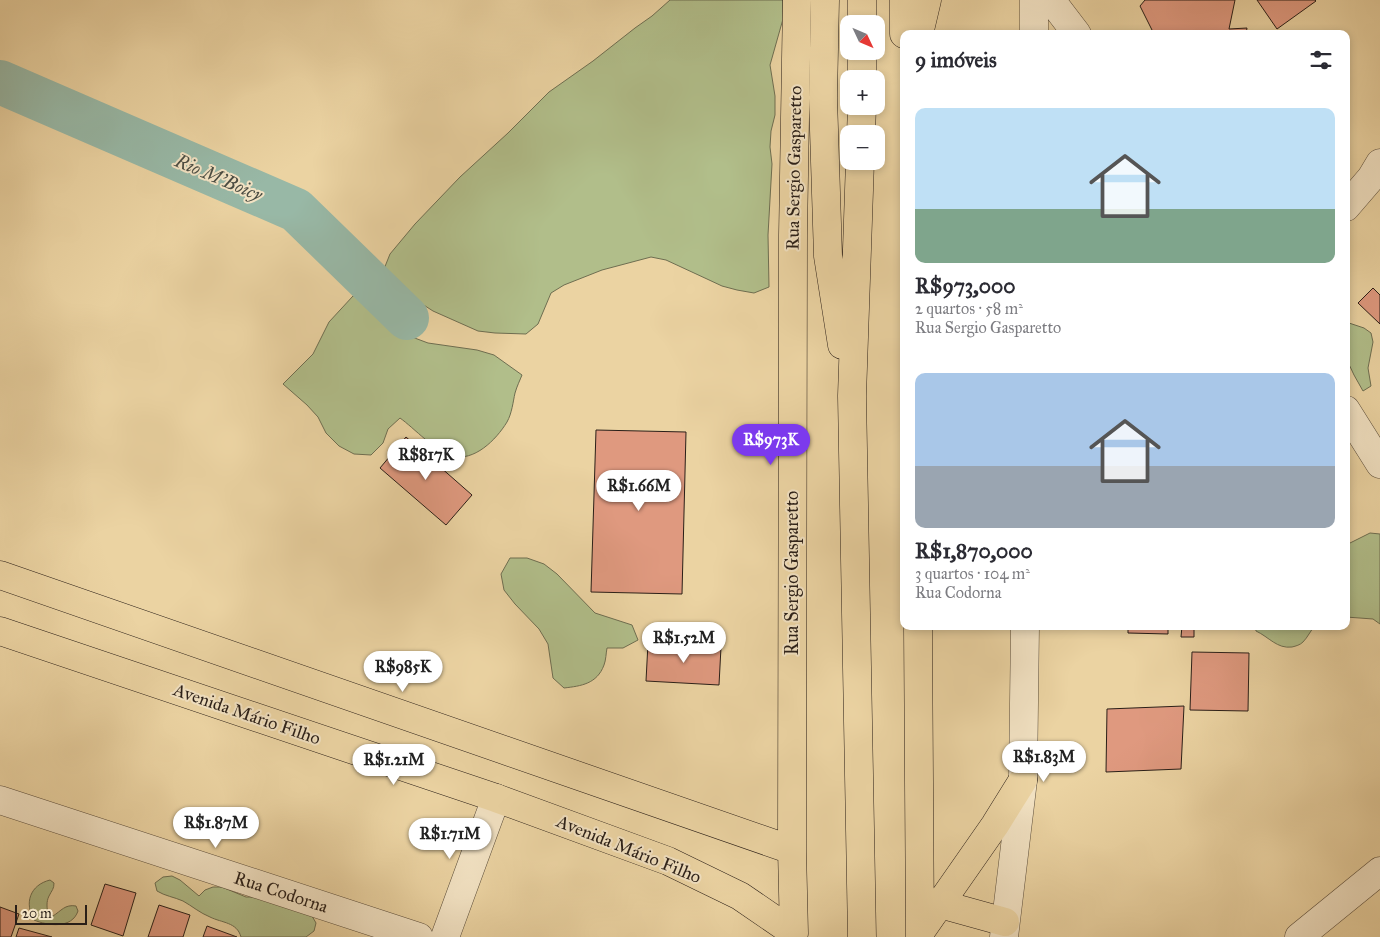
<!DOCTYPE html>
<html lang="pt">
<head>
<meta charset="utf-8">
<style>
  :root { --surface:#fff; --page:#f2f2f3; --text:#2b2b33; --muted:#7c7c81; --accent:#7c3aed }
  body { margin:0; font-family:"IM FELL Great Primer",serif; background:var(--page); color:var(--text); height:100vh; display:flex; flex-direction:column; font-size:19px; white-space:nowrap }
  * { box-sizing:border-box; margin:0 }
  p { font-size:16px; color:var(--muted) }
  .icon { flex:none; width:28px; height:28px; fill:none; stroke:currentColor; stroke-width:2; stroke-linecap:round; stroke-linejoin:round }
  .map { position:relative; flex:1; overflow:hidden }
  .side { position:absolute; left:900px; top:30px; width:450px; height:600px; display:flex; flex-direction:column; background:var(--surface); border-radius:10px; box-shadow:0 2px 8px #0003 }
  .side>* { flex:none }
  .needle { width:32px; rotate:134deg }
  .buttons { position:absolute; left:840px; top:15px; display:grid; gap:10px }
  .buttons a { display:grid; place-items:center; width:45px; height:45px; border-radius:10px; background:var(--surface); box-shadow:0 2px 8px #0003; font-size:25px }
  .scale { position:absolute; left:15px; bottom:12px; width:72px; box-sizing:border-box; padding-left:5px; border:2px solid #2a1f18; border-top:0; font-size:14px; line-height:18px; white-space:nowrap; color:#2a1f18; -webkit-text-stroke:4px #f2e2c3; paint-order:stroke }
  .price { position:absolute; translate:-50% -42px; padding:0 11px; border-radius:18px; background:#fff; color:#222; font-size:16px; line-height:32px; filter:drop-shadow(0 1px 2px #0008) }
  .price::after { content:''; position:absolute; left:50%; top:30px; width:15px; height:11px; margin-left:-8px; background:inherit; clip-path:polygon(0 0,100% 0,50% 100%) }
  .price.on { background:var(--accent); color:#fff }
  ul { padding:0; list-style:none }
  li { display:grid; align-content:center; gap:10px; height:265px; padding:0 15px }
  li span { display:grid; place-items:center; height:155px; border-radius:10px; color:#555 }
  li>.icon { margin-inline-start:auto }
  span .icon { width:90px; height:90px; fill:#fffc; stroke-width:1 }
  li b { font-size:21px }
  h2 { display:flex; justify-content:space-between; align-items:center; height:60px; padding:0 15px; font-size:21px }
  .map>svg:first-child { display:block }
  .green { fill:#b1be8a; stroke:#6e6e51 }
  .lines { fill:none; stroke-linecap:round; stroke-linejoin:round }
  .river { stroke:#98b8a6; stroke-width:44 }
  .building { fill:#df997f; stroke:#2a1f18 }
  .minor-casing { stroke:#5a4c3a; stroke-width:29 }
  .major-casing { stroke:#2a1f18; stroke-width:29 }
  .highway-casing { stroke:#2a1f18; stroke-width:29 }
  .minor { stroke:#f2e2c3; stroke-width:28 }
  .major { stroke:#ebd3a2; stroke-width:28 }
  .highway { stroke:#ebd3a2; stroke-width:28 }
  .labels { text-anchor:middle; stroke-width:4; stroke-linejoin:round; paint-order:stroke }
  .street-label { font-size:18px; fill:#2a1f18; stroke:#f2e2c3 }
  .water-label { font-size:19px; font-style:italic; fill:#4b4d43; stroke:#f2e2c3 }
</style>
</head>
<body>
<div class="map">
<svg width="1380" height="937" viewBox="0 0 1380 937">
  <rect width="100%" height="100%" fill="#ebd3a2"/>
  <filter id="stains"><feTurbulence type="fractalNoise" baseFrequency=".004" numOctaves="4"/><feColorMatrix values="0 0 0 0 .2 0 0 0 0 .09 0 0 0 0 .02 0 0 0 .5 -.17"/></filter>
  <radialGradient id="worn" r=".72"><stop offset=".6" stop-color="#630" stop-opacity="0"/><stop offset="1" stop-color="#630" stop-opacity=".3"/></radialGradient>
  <path class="green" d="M670,0H783V19L770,65L775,96V115L771,131L770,147L772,164L768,235L769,287L754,293L737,290L722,286L707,279L666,260L651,257L602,270L564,285L551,293L538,324L526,334L495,333L478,331L433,311L405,293L393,282L384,269L390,254L415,224L460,177L508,133L549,92L593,61L635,28L652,16Z
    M370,291L385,300L400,326L412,337L428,343L477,350L494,355L522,375C520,380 517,386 515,393C513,402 512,413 507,422C496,440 474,462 452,456C436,452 414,428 400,418L388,429L383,443L371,455L354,454L339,446L326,433L318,417L307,405L283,384L313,354L329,322L353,296Z
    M1346,322L1364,328L1371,333L1373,342L1368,368L1371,386L1363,391L1354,375L1346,358Z
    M1370,533L1380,534V624L1373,619L1346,617V545Z
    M510,558H527L544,564L557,574L595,613L632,625L638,640L623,648H607C606,653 606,660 604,665C597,684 581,686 564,688L553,678L548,644L539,629L515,604L504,590L501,574Z
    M1255,626H1315C1310,631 1308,637 1303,642C1300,645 1296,646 1292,647C1277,649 1269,637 1256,631Z
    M172,876L180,880L199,896L205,890L213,887H222L246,897H263L312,916L316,923L314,931L306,937H241C237,922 222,923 210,917C200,913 192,906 183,901C174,897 165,896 157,891L155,883L163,877Z
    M50,880L54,883C54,889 52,890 49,896C46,902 47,908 48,914L53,916C61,911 65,904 76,906L78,911C72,929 48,926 34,920C24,903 30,885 50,880Z"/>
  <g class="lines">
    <path class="river" d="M0,82L296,210L407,318"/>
  </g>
  <path class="building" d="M1145,0H1235L1229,29L1247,28L1246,34H1154L1140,6Z
    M1257,0H1315L1316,1L1277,29Z
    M1373,288L1380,295V324L1358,303Z
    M596,430L686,432L682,594L591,592Z
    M406,437L472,495L446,525L380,468Z
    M1128,626H1168V634L1128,633Z
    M1182,626H1194V637H1181Z
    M648,643L721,647L719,685L646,681Z
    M1192,652L1249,653L1248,711L1190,710Z
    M1184,706L1181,769L1106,772L1107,709Z
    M105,884L136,893L123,936L91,925Z
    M159,905L190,915L183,937H148Z
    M0,907L19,914L11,937H0Z
    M207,926L237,937H203Z
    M19,928L52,937H16Z"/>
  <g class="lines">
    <defs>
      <path id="minor" d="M1051,0L1077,34
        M1034,34V0
        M1346,207L1371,178L1380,163
        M1346,410L1380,464
        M0,800L419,937
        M445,937L496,798
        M1004,937L1023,780L1025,626
        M1299,937L1380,871"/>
      <path id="major" d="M0,575L792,850
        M0,631L496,798L668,861L740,896L794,933
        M794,933L792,850L793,235L797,0"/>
      <path id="highway" d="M825,0L823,98L828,256L842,345
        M862,0V24
        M904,0V34
        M919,34L927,0
        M862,79V51
        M861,134L862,106
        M860,161L852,396L862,937
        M918,626L920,937
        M940,904L1005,922
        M921,931L995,825L1023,780"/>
    </defs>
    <use href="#minor" class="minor-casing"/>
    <use href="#major" class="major-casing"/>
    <use href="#highway" class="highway-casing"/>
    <use href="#minor" class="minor"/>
    <use href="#major" class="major"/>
    <use href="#highway" class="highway"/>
  </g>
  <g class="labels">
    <g class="street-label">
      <text transform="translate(794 168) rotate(-89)" y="6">Rua Sergio Gasparetto</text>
      <text transform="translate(792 573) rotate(-90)" y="6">Rua Sergio Gasparetto</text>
      <text transform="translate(247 714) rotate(19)" y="6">Avenida Mário Filho</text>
      <text transform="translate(629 849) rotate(22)" y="6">Avenida Mário Filho</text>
      <text transform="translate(281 892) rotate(18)" y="6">Rua Codorna</text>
    </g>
    <g class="water-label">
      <text transform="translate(219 177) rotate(23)" y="7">Rio M'Boicy</text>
    </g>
  </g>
  <rect width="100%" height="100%" filter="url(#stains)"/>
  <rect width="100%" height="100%" fill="url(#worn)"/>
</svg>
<div class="buttons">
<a><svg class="needle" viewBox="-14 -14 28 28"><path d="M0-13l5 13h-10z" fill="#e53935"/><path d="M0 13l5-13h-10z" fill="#7c7c81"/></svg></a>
<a>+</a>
<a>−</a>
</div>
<div class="scale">20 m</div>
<b class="price on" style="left:771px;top:466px">R$973K</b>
<b class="price" style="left:426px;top:481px">R$817K</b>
<b class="price" style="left:639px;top:512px">R$1.66M</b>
<b class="price" style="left:684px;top:664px">R$1.52M</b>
<b class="price" style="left:403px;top:693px">R$985K</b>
<b class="price" style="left:1044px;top:783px">R$1.83M</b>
<b class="price" style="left:394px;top:786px">R$1.21M</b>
<b class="price" style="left:216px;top:849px">R$1.87M</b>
<b class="price" style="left:450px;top:860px">R$1.71M</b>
<section class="side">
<h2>9 imóveis<svg class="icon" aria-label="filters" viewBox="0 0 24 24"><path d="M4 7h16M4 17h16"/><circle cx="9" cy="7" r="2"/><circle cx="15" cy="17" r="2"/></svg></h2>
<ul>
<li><span style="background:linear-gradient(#bfe0f5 65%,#7fa58c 0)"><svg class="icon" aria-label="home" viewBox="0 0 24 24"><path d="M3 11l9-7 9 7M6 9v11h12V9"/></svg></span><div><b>R$973,000</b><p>2 quartos · 58 m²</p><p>Rua Sergio Gasparetto</p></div></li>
<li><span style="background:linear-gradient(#a9c7e8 60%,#9aa5b1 0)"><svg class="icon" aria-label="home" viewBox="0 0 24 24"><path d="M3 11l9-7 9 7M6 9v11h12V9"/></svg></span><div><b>R$1,870,000</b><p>3 quartos · 104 m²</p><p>Rua Codorna</p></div></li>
</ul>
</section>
</div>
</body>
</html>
